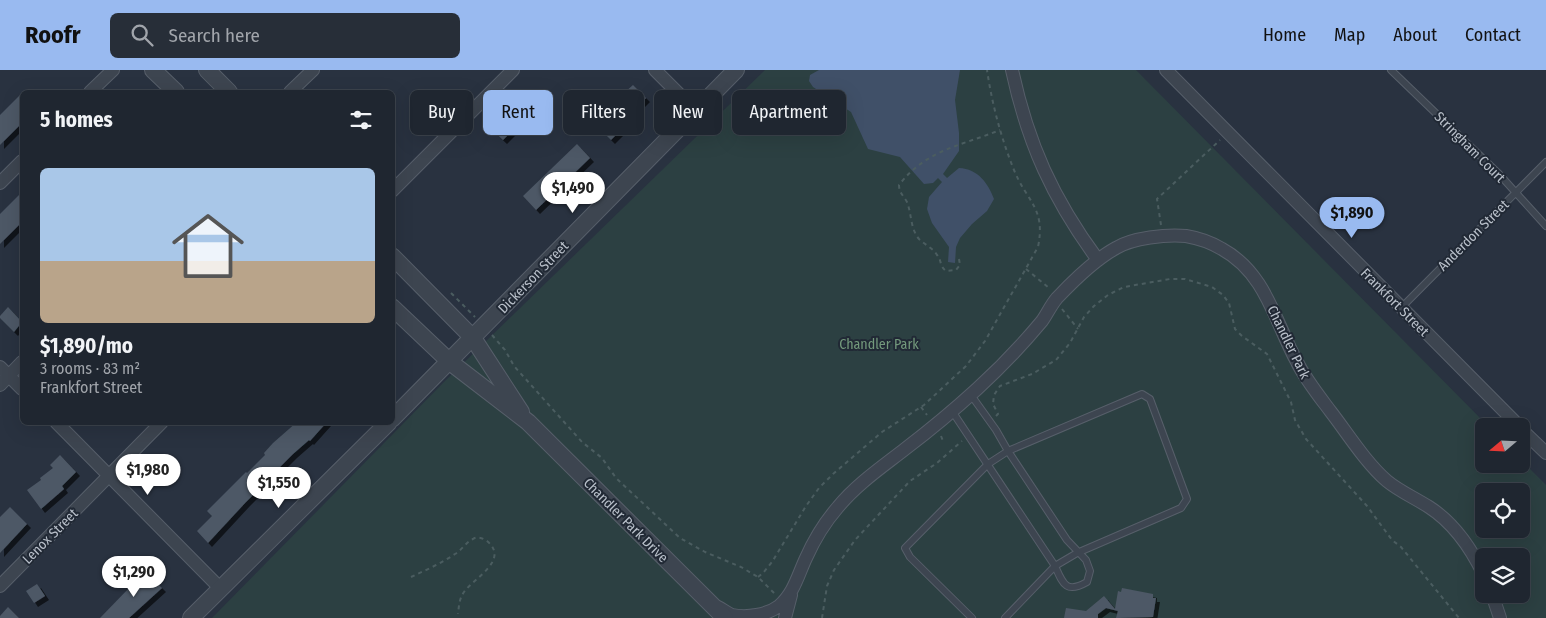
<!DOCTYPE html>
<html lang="en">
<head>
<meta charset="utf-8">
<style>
  :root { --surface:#1f2630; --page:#272e38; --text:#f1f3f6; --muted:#a1a5ab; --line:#3c434c; --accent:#99baf0 }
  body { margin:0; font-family:"Fira Sans Condensed",sans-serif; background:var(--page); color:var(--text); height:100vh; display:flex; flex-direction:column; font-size:19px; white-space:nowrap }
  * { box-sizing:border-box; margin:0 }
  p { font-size:16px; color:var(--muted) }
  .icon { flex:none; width:28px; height:28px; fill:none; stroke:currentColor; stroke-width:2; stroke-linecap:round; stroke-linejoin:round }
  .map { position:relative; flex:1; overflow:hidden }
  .sheet { position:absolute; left:20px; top:20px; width:375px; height:335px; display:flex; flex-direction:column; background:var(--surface); border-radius:8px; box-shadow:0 5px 20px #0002,0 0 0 1px var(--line) }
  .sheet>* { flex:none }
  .hud { position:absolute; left:410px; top:20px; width:475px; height:45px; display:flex; gap:10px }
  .needle { width:32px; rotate:251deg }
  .fabs { position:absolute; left:1475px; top:348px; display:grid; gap:10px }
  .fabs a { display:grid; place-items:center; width:55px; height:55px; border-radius:8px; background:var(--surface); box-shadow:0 5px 20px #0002,0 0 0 1px var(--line); font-size:25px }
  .price { position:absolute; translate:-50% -42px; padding:0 11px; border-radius:18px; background:#fff; color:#222; font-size:16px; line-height:32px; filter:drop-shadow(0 1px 2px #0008) }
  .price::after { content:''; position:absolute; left:50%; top:30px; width:15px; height:11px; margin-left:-8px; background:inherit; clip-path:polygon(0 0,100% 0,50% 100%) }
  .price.active { background:var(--accent); color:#111 }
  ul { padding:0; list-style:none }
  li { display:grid; align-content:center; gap:10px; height:265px; padding:0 20px }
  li+li { border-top:1px solid var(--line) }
  li span { display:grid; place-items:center; height:155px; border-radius:8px; color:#555 }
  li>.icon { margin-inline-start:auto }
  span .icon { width:90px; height:90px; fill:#fffc; stroke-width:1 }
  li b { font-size:21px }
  h2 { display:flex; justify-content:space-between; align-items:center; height:60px; padding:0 20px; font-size:21px }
  .chip { padding:0 18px; border-radius:8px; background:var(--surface); box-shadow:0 5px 20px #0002,0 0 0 1px var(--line); font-size:18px; line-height:45px }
  .chip.active { background:var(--accent); color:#111 }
  header { display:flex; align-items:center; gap:30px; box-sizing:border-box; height:70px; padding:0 25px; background:var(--accent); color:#111 }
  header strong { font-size:24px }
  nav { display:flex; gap:28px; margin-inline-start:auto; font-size:18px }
  .search { width:350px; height:45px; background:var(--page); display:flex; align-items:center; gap:12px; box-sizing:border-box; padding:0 18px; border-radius:8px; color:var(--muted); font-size:19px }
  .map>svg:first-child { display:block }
  .green { fill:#2c4042; fill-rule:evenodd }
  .water { fill:#405068 }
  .building { fill:#4d5866; filter:url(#shadow) }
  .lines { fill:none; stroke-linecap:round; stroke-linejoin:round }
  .service-casing { stroke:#575f6a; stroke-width:8 }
  .minor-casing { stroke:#575f6a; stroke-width:14 }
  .tertiary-casing { stroke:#575f6a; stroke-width:18 }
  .path { stroke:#4b5d60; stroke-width:2; stroke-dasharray:4 4; stroke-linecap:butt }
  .service { stroke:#3d4550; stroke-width:6 }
  .minor { stroke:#3d4550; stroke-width:12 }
  .tertiary { stroke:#3d4550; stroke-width:16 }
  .labels { text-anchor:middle; stroke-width:4; stroke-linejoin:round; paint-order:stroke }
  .street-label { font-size:14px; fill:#b9c0ca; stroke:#212935 }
  .park-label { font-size:14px; fill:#73997c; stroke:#212935 }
</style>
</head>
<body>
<header>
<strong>Roofr</strong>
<div class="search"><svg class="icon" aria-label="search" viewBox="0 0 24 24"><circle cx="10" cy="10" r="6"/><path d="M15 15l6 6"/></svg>Search here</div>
<nav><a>Home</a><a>Map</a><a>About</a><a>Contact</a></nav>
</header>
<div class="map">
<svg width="1546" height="548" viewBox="0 0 1546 548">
  <defs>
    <filter id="shadow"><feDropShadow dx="4" dy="4" stdDeviation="0" flood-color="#0009"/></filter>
  </defs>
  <rect width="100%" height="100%" fill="#293240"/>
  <path class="green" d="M765,0H1136L1488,356H1484V394H1521V390L1546,415V548H212L445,311ZM1484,421H1521V459H1484ZM1484,486H1521V524H1484Z"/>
  <path class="water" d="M819,0H960L955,30L959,63V81L943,104L947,108L959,98C978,99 988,113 994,129L987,141L972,154L960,168L956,177L955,193L948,192L949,177L932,153L927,139L929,127L942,112L938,108L933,113L924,114L900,87L868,79L851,42L813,17L809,11L810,5Z"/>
  <path class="building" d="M633,15L646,28L631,43L635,46L611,70L597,56L627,27L624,23Z
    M22,23V53L0,75V45Z
    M523,23L538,38L529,46L528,45L503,70L489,57Z
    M577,74L590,88L536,140L523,126Z
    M22,122V152L0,174V144Z
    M8,237L22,252L14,262L0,248V246Z
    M297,352H327L310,371L309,370L293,384L275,402L276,404L267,414L266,412L246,432L208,473L197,461L212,446L207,441L246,402L247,403L265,385L264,383L273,373Z
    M60,385L76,402L62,416L64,419L41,439L27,420L41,410L40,408L53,398L50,395Z
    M10,437L27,454L0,483V447Z
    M146,502L162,518L129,548H100L131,516L132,517Z
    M37,514L45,526L34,533L26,521Z
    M1122,518L1153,524V528H1156L1153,547L1116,548L1118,541L1106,538L1098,544V548H1064L1066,538L1086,541L1104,526L1115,539L1118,521L1121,522Z
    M8,537L19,548H0V546Z"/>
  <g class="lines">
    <defs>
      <path id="service" d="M1391,0L1499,104L1546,156
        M1401,238L1546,92
        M952,341L1055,496C1063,514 1066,524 1087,512L1090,501L1086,490L1067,470L1008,381L996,360L971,325
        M972,548L910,487L905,478L988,394L1008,381L1142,324L1150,329L1187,429L1181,438L1077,483L1055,496L1005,548"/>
      <path id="minor" d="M655,0L696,41
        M1012,0C1028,74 1053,129 1098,190
        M1166,0L1519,356
        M90,22L113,0
        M290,22L313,0
        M0,113L22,91
        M392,121L513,0
        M0,297L22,319
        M0,315L22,292
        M56,352L221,519
        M1521,359L1546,383
        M0,516L162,352
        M1492,524L1500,548
        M718,537C722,539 727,543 732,545C747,548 767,545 779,536C794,523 798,505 806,488C814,470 825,452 838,437C857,414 882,397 905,379C930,360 954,340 977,319C1000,298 1022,275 1042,251C1047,244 1051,235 1057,228C1074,210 1094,190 1116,178C1132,168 1167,164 1186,166C1198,168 1212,173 1222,179C1266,203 1275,252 1297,292C1306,310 1319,326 1331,342C1348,364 1366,393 1387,411C1399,421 1415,428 1429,437C1454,453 1471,478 1484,505
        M785,548L791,525"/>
      <path id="tertiary" d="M153,0L176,22
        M207,0L229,22
        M392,186L473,268L521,342
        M392,237L450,292L528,352L725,548
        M392,349L736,0
        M191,548L389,352"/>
    </defs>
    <use href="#service" class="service-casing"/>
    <use href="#minor" class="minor-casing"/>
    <use href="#tertiary" class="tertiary-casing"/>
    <path class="path" d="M1161,155L1157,129L1220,70
      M959,189L960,195L956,200L946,201C939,195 942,191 937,185C933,178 925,175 919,169C910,158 912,145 907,132C904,126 899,123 899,115C927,79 961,76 1000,60
      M1026,199L1049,218
      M451,223L475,247
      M1062,239L1078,259
      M492,265L505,280L514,296L582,372L602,388L616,408L680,468L705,482L741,497L758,507L775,524
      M921,337L927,345
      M996,346L998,344L993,334L994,325L1000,316L1032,304L1056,290L1070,273L1084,247L1094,236L1108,225L1124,217L1170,209H1185L1212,217L1223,225L1229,233L1235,259L1242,266L1267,284L1291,332L1295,350L1306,369L1367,436L1392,470L1401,477L1459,548
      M941,366L943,371
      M411,507C426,500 442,493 455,484C462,480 466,472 473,469C477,466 483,468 487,471C510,490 474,508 464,522C459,529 459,536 458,544
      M758,507L763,503L772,492L806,436L819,418L833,404L882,362L924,335L966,296L985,271L1038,177C1046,138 1027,132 1014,100C1001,68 992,34 987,0
      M822,548L827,516L834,500L855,470L910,411L937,393L962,371"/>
    <use href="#service" class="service"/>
    <use href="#minor" class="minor"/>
    <use href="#tertiary" class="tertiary"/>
  </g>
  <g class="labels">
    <g class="street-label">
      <text transform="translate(1470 77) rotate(45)" y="5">Stringham Court</text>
      <text transform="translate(1473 165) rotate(-45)" y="5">Anderdon Street</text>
      <text transform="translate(533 207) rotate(-46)" y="5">Dickerson Street</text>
      <text transform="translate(1395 232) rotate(45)" y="5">Frankfort Street</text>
      <text transform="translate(1289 272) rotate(64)" y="5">Chandler Park</text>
      <text transform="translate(626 450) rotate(45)" y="5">Chandler Park Drive</text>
      <text transform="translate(50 466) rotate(-45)" y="5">Lenox Street</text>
    </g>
    <g class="park-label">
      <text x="879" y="279">Chandler Park</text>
    </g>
  </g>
</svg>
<div class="fabs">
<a><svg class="needle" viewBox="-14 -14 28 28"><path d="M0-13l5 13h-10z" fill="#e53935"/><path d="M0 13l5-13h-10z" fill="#a1a5ab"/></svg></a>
<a><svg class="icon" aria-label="locate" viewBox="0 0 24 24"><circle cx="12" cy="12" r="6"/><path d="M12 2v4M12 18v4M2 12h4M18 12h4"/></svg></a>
<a><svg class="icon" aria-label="layers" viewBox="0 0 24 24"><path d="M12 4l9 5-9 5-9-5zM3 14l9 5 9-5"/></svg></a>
</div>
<b class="price" style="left:573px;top:144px">$1,490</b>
<b class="price active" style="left:1352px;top:169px">$1,890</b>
<b class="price" style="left:148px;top:426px">$1,980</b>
<b class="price" style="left:279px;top:439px">$1,550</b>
<b class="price" style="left:134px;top:528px">$1,290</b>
<div class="hud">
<a class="chip">Buy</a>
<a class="chip active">Rent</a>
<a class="chip">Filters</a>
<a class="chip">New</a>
<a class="chip">Apartment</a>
</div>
<section class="sheet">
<h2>5 homes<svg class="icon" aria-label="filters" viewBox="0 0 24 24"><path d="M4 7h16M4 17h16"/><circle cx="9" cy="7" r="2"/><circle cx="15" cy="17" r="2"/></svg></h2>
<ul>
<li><span style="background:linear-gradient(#a9c7e8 60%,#b9a48a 0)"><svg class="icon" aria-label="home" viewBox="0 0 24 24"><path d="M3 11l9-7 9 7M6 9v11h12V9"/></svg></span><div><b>$1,890/mo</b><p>3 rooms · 83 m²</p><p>Frankfort Street</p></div></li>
</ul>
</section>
</div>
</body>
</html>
